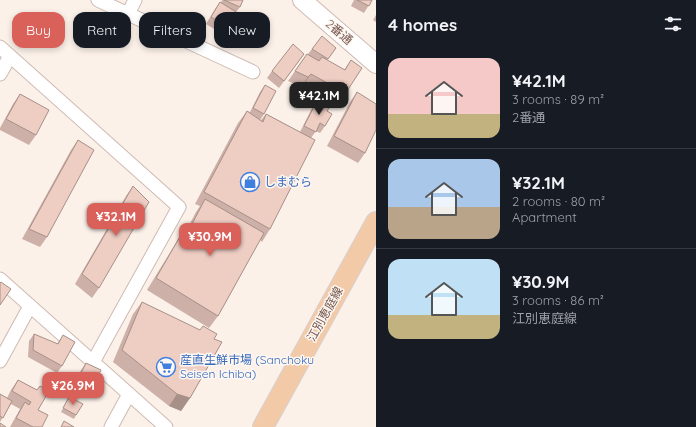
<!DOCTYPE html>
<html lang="en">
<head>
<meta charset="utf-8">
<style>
  :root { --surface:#171b24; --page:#242831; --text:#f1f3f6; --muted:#9ea1a6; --line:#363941; --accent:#d9615a }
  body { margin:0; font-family:Quicksand,"Noto Sans JP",sans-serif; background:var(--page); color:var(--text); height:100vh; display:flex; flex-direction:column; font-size:15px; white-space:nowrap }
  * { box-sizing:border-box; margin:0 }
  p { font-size:13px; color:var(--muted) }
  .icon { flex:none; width:22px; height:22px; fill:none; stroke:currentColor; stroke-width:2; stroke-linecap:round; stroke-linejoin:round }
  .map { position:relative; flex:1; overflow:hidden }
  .side { display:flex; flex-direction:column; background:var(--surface); width:320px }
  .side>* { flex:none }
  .hud { position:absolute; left:12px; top:12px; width:304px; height:36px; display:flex; gap:8px }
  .price { position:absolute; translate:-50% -34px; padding:0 9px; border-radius:8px; background:var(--accent); color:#fff; font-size:13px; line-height:26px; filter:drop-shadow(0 1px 2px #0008) }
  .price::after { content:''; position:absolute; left:50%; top:24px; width:12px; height:9px; margin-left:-6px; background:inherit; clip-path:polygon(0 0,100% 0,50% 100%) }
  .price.active { background:#222; color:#fff }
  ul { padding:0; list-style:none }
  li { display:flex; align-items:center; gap:12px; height:100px; padding:0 12px }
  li+li { border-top:1px solid var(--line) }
  li span { display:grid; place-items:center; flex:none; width:112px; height:80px; border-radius:12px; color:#555 }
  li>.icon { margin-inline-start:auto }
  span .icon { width:48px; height:48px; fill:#fffc; stroke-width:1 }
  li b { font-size:17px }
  h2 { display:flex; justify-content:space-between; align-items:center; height:48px; padding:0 12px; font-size:17px }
  .tag { padding:0 14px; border-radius:12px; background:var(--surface); box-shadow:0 2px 6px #0003; font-size:14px; line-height:36px }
  .tag.active { background:var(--accent); color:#fff }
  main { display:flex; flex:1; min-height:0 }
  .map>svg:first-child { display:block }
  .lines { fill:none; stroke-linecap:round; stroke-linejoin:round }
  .minor-casing { stroke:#cebab3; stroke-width:15 }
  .secondary-casing { stroke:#d0b9b1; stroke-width:20 }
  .primary-casing { stroke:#d8d0ce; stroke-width:22 }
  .minor { stroke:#fff; stroke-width:13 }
  .secondary { stroke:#fff; stroke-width:18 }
  .primary { stroke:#f3caa8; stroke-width:20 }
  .wall { fill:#cdb0a8 }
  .shaded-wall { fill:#a79088 }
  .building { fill:#eecdc3; stroke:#a79088 }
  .labels { text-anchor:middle; stroke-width:3; stroke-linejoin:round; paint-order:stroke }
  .street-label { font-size:12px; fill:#73564f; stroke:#fef6f0 }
  .shop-label { font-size:12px; fill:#366cbe; stroke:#fef6f0; text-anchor:start }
</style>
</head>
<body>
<main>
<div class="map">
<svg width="376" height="427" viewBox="0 0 376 427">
  <rect width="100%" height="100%" fill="#fbf1e9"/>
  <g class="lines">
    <defs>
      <path id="minor" d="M98,0L253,72
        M128,14L135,0
        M0,47L179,207L93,362
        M0,74L10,56
        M0,279L166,427
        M0,361L30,306
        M111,427L129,394"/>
      <path id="secondary" d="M302,0L376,64"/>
      <path id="primary" d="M263,427L376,222"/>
    </defs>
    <use href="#minor" class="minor-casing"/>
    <use href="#secondary" class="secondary-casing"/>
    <use href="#primary" class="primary-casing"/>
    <use href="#minor" class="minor"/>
    <use href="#secondary" class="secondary"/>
    <use href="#primary" class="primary"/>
  </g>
  <path class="wall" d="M222,0H243L240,7L236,12L232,30L227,37L206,24L215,9L220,2L221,3Z
    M354,0H372L364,13L351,6Z
    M376,15V22L373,20Z
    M336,48L327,60L344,70L351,60L347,91L340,101L327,93L324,95L304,84L301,87L288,81L307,54H308L312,49Z
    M304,54L279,88L267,78L272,71Z
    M265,85L264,114L260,120H261L266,114L300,132L313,106L318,99L327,111L325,126L320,133L316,131L311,138L270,229L262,242L260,240L218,316L209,328L147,290L177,241L185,228L187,229L196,212L200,206L195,204L238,123L247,111L250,112L260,92Z
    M357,92L365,153L358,163L327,146L350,102Z
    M20,94L36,135L29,145L0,130V128L13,104Z
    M78,140L47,237L40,247L22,239L71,150Z
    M133,186L99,288L92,298L75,284L126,196Z
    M142,302L214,339L190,398L181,411L169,406L113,362L133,314Z
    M34,334L57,344L63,335L62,366L57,373L28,357L29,341Z
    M86,363L91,390L86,397L71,390L81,370Z
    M18,380L37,390L40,386L38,410L42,427H10L20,409L11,404L0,422V394L7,398L11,390Z
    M69,397L76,415L74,419L61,412Z"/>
  <path class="shaded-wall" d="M311,74L304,84L301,87L308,77Z
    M334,83L327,93L324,95L331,85Z
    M177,394L190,398L181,411L169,406Z"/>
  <path class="building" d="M224,0H243L240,7Z
    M357,0H372L369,6Z
    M220,2L241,15L232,30L211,17Z
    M322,36L336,48L328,59L312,49Z
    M293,44L304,54L284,81L272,71Z
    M307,54L319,61L322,57L345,70L351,60L362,68L347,91L334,83L331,85L311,74L308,77L295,71Z
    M265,85L276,91L264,114L253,108Z
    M357,92L376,104V130L365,153L334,136Z
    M20,94L49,110L36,135L6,119Z
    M318,99L331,105L327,111L332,114L325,126L320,123L316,132L304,126Z
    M247,111L263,122L266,114L315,140L270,229L204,192Z
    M78,140L94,150L47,237L29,229Z
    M133,186L149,202L99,288L82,274Z
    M205,199L264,233L218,316L156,278L185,228L189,230Z
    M1,282L11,289L0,305V283Z
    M142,302L200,330L203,326L217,334L214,339L222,342L190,398L177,394L122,350Z
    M34,334L58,344L63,335L75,342L62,366L33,350Z
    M86,363L101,370L91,390L76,383Z
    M18,380L37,390L40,386L49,391L38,410L48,415L42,427H33L16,418L25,402L29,405L31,402L12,391Z
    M0,394L12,401L3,418L0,416Z
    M69,397L83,404L76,415L63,408Z
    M64,421L74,427H61Z
    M0,423L6,427H0Z"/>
  <defs>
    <symbol id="shop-ring" viewBox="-11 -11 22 22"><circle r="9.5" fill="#fef6f0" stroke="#3f7fe0" stroke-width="1.5"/><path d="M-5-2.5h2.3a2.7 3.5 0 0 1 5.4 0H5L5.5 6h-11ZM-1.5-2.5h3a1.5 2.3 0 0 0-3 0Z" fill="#3f7fe0"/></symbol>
    <symbol id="supermarket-ring" viewBox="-11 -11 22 22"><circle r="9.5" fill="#fef6f0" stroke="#3f7fe0" stroke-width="1.5"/><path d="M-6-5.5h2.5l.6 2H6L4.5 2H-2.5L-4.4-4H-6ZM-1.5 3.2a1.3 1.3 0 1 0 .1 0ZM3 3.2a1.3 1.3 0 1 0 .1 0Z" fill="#3f7fe0"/></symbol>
  </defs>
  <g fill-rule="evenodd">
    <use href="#shop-ring" x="239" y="171" width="22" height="22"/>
    <use href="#supermarket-ring" x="155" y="356" width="22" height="22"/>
  </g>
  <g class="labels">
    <g class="street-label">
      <text transform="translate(339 32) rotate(41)" y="4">2番通</text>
      <text transform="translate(325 314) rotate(-61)" y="4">江別恵庭線</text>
    </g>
    <g class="shop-label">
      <text x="264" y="186">しまむら</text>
      <text x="180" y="364">産直生鮮市場 (Sanchoku<tspan x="180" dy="14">Seisen Ichiba)</tspan></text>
    </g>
  </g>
</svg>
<b class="price active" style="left:319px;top:116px">¥42.1M</b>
<b class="price" style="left:116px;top:237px">¥32.1M</b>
<b class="price" style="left:210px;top:257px">¥30.9M</b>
<b class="price" style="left:73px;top:406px">¥26.9M</b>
<div class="hud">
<a class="tag active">Buy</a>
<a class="tag">Rent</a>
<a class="tag">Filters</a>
<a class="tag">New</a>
</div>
</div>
<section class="side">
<h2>4 homes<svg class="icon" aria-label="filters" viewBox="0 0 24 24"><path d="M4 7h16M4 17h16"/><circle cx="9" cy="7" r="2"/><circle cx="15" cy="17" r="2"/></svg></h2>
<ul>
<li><span style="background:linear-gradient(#f6c9c9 70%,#c2b280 0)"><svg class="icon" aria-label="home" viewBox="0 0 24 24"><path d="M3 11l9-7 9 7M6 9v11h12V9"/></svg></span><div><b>¥42.1M</b><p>3 rooms · 89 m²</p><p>2番通</p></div></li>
<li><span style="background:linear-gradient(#a9c7e8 60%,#b9a48a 0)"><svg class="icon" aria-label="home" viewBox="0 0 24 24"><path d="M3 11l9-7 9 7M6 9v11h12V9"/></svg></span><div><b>¥32.1M</b><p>2 rooms · 80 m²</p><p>Apartment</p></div></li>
<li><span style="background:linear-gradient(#bfe0f5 70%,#c2b280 0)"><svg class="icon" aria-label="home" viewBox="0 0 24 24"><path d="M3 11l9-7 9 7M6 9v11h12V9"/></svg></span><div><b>¥30.9M</b><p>3 rooms · 86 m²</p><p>江別恵庭線</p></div></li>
</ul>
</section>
</main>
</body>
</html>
